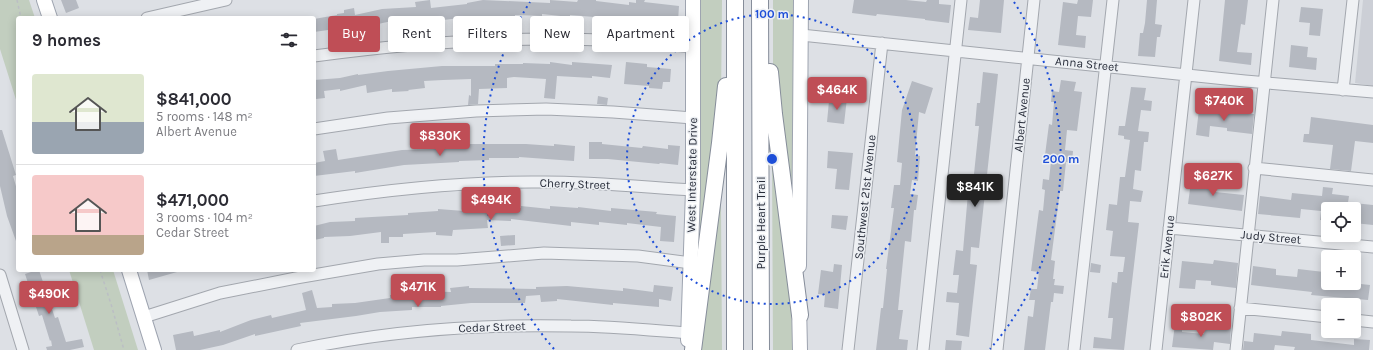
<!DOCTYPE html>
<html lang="en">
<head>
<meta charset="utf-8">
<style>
  :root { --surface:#fff; --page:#f7f7f7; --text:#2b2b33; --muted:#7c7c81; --line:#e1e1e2; --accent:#bf4e56 }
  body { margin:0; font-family:Karla,sans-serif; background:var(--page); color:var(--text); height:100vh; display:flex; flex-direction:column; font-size:15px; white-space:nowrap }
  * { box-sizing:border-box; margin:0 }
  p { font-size:13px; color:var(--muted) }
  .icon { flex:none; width:22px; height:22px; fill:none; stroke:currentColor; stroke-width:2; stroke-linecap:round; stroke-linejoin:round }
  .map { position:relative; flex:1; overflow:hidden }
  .side { position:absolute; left:16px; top:16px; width:300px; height:256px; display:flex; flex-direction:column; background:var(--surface); border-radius:4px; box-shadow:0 2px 10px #0003 }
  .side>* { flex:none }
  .hud { position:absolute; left:328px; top:16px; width:380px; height:36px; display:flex; gap:8px }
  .fabs { position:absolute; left:1321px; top:202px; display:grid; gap:8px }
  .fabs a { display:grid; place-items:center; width:40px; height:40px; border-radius:4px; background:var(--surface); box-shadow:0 2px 10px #0003; font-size:20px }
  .price { position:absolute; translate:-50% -34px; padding:0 9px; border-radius:4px; background:var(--accent); color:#fff; font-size:13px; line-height:26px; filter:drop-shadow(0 1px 2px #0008) }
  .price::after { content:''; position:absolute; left:50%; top:24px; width:12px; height:9px; margin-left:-6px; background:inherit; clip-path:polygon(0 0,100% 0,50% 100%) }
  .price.current { background:#222; color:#fff }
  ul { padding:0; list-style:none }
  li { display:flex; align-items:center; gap:12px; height:100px; padding:0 16px }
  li+li { border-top:1px solid var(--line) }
  li span { display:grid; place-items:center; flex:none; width:112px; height:80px; border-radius:4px; color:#555 }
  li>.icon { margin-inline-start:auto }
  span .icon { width:48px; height:48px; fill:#fffc; stroke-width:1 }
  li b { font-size:17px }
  h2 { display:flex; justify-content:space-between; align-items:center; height:48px; padding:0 16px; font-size:17px }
  .tag { padding:0 14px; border-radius:4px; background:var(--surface); box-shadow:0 2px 10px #0003; font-size:14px; line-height:36px }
  .tag.current { background:var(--accent); color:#fff }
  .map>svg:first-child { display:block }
  .built { fill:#cccfd6 }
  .green { fill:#c2cebf }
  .building { fill:#b5b9c1 }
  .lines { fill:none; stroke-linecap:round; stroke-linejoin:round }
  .minor-casing { stroke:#a3a7ae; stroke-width:13 }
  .major-casing { stroke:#9ea4b0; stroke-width:16 }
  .highway-casing { stroke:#868d9a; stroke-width:18 }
  .path { stroke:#bbbec4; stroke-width:1.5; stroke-dasharray:3 3; stroke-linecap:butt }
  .minor { stroke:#eff1f4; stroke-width:11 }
  .major { stroke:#fff; stroke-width:14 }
  .highway { stroke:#fff; stroke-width:16 }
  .ring { fill:none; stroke:#1d4ed8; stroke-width:2; stroke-dasharray:2 4 }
  .labels { text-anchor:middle; stroke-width:3; stroke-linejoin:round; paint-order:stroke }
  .street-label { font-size:12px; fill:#282d3a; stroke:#eceff3 }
  .centre { fill:#1d4ed8; stroke:#eceff3; stroke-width:2 }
  .ring-label { font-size:12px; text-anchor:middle; font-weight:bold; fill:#1d4ed8; stroke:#eceff3; stroke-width:3; stroke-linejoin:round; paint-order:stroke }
</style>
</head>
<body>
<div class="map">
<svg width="1373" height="350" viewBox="0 0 1373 350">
  <rect width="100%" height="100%" fill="#dde0e5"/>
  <path class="built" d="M1363,0H1373V86L1355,83Z"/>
  <path class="green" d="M0,0H29L35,18H18V106L0,49Z
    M699,0H722L721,103L700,243Z
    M773,0H793L794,213L773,75Z
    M772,161L776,162L794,306V350H773Z
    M717,204L721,205L722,350H697Z
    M69,270H113L138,350H94Z"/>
  <path class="building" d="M61,0H76L79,8L66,13Z
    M430,0L431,8L467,4V3L483,0L550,3V0L577,2L578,0H596V1L629,5V2L636,3V0H645L644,2L679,6L678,21L661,19L624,16L623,19L595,16V17L570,15V17L542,14V16L515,15V17L492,16L470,20L469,17L443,20V18L392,22V21L364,27L363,25L314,32V19L337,15V14L344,13V10L354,8L355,15L382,9L416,7L415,2Z
    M854,0H906L926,2L927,0H939V4L951,5L949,23L925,20V19L877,14L876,16L852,13Z
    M980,0H1004L1001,33L968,30L970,17L978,18Z
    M1078,0H1093L1091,17L1078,16L1076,35L1086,36L1085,48L1058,45L1063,2L1077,4Z
    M1147,0H1157L1155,24L1162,25L1160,37H1157L1155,57L1138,56L1140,33H1143L1145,23Z
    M1225,0H1248L1245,25L1241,24L1237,52L1252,53L1251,65L1219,61Z
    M1301,7L1323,9L1320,36L1309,35L1310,23L1299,22Z
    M1291,45L1308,47L1307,57L1317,58L1316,70L1289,67Z
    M550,62L572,65V62L612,65L610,78L592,76V78L557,76L555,99L544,98L546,79L514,77L507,78V88L479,89L478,104L468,105L469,95L471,96V79L443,80L424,81L425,88L408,90L409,91L392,92V89L367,93L366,85L340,91V89L324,91L325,98L316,99L314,80L340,78L358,74V75L388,71L442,66H495V64H523V63L550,64Z
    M626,62L647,64V67L671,69L670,82H663L662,89L649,88V86L624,84Z
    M983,72L998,74L979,248L971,247L970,264L977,265L969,337L956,335L959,303L946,302L947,292L957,293L959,275H953L956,250L963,251L968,193H972L979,126H975L977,103H980Z
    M1061,80L1076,82L1074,91L1082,92L1077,131L1067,130L1065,150L1073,151L1072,163L1066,162L1063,191H1060L1051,260L1055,261L1053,279H1055L1054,285L1064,286L1063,294L1054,293L1053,302H1051L1045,350H1024L1028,316L1033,317L1035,300H1029L1031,289H1037L1039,272L1031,271L1039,210L1043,211L1045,190L1042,189L1043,179L1049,180L1051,161L1047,160V155H1045L1049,124L1052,125L1054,102H1051L1052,91L1059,92Z
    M912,81L933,88L925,114L919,112L915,155L920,156L918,181L912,180L910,194L918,195L916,210H914L911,242L905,241L898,310H903L899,339L908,340L907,350H876L881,308H883L887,269H886L894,208H891L894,185H900L902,163L897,162L902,110Z
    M1131,87L1146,88L1144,100L1152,101L1151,111L1141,110L1138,131L1149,132L1148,142H1144L1141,171L1135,170L1133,189L1143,191L1141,202L1130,201L1128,222L1139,223L1124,350L1093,348L1094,337L1111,339L1113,318H1108L1112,282L1117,283L1118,272H1123L1125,257L1110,256L1113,231L1106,230L1109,204L1117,205L1120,177H1125L1130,140L1124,139V136L1118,135L1119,126H1125Z
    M598,96L608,98L607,105L597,104Z
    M838,97L847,98L844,124L827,122L829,101L837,102Z
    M1199,109L1254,114L1252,134L1227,131V128L1210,126L1209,137L1196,135Z
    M1311,117L1373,125V143L1355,141L1351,171L1330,169L1333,145L1303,142L1304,134H1309Z
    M0,130H2L16,175L13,176L18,193V241H16L7,216L0,186Z
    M589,142H602V144L642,148L643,146L668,149V145L680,146L678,165L660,163L659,164L608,159H589Z
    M467,144H526L554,146V144L575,146L574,161L519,157V158H489V160L459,161V162L404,165L355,173V171L314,176V163L325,161L323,151L336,149L338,160L402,150L467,148Z
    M828,151L853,153L849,190L835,189L837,169L827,168Z
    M1192,174L1200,175L1198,188L1216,190L1215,192L1244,195L1242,211L1188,204Z
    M1323,187L1333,188L1332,194L1349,196L1347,209H1328V221L1320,220L1321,211L1301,209L1300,218L1258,214L1260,196L1291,200L1292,193L1322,196Z
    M1354,203L1373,205V225L1354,223Z
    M521,206L550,209V206L578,208V207L611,211V208L657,212L656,214L676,216L674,242L660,241L661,227L627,223V225L599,222V225L571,222V226L511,219V221L487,220L488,228L453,230L452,236L436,235V232L403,234V237H389V243H381V232L350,236L324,237V238L314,240V226L330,222L355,221V218L372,217L408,215V213L438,211V209L464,211L463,209L492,207L521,208Z
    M832,215L848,216L846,230L831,228Z
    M515,235V245L501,246L500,236Z
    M1214,260L1238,263L1236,288L1211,285V281L1196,280L1195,289L1179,288L1182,261L1213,264Z
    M1091,263L1101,265L1100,273L1090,272Z
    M834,264L842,265L838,309L824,307L825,295L818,294L821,270L833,272Z
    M1253,266L1276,269V275L1297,277L1298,269L1324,272L1323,281H1328V283H1352L1370,285L1368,300L1311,295L1312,292L1251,285Z
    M37,270H39L55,318L58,317L66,342L82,339L84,347L70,350H47L46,347L52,346L51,340L50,341L42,315L39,316L25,274Z
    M147,270H177V272L149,280Z
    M654,285L673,287L671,301L659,299V307L613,303V305L557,299V301L541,302L540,295L526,296L525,303H471L441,306V307H412V310L380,312L356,316L300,323L301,326L255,336V334L223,345L200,350H176L173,335L193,331L194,336L220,330V332L251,320L271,315L272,318L306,310L302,293L312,290L317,308L332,307V304L355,303L390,298V295L420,293V291L451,292L450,288L469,286V288L536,289V287L567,286L623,291V288L653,292Z
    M1175,324H1182V332L1204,334L1205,326L1231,328L1230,344L1214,342L1213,350L1172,347Z
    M1282,331L1311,334V340L1354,345V339L1370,340L1369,350H1294L1295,347L1275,345L1274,350H1243L1244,341L1253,342L1254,333L1281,336Z
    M946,340L962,341L961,350H945Z"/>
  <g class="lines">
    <defs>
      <path id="minor" d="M147,18L226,0
        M801,35L1245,81L1373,92
        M314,56C409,43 506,36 602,40C632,41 663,44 693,47
        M1343,90L1353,0
        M314,129L388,118L476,111L546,109L613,112L693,118
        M1254,168L1373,180
        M314,201C390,189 467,181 544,182C594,182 644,187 693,190
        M1169,228L1373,247
        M0,275L23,350
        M1240,308L1328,317
        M144,317L220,293L296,278L378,264L424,260H457L544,253L638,256L691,263
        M1354,320L1373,322
        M297,350C385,331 481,324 571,326C610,326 649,330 688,333
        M848,350L882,43
        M923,350L961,0
        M997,350L1034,0
        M1074,350L1113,0
        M1156,350L1194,0
        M1236,350L1273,0"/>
      <path id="major" d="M44,0L50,18
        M799,266L801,0
        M129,270L154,350
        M799,304L800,350
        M688,340L693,190V0"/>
      <path id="highway" d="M760,0L761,350
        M770,72L774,114L800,315
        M693,350L720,143L726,86
        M735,350V0"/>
    </defs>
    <use href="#minor" class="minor-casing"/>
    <use href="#major" class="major-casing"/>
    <use href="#highway" class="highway-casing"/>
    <path class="path" d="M17,0L21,18
      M100,270L111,304L124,350"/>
    <use href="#minor" class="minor"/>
    <use href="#major" class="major"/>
    <use href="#highway" class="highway"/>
  </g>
  <g class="ring">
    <circle cx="772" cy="159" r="145"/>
    <path d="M554 349A289 289 0 0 1 530 2M1014 2A289 289 0 0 1 990 349"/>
  </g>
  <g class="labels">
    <g class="street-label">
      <text transform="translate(1087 64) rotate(6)" y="4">Anna Street</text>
      <text transform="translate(1022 115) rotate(-84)" y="4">Albert Avenue</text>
      <text transform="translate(692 175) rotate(-89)" y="4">West Interstate Drive</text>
      <text transform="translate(575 184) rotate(2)" y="4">Cherry Street</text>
      <text transform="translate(865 197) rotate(-84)" y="4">Southwest 21st Avenue</text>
      <text transform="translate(761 223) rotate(-90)" y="4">Purple Heart Trail</text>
      <text transform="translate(1271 237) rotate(5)" y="4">Judy Street</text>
      <text transform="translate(1167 247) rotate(-84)" y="4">Erik Avenue</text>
      <text transform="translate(492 327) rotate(-2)" y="4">Cedar Street</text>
    </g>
  </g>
  <circle cx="772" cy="159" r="6" class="centre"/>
  <g class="ring-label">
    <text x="772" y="18">100 m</text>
    <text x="1061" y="163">200 m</text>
  </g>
</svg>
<div class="fabs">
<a><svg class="icon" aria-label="locate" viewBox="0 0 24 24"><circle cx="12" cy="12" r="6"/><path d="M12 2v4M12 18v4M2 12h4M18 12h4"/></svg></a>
<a>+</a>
<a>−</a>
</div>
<b class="price" style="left:837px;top:111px">$464K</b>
<b class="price" style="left:1224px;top:122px">$740K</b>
<b class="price" style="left:440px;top:157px">$830K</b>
<b class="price" style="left:1213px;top:197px">$627K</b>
<b class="price current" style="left:975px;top:208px">$841K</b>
<b class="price" style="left:491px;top:221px">$494K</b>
<b class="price" style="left:418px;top:308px">$471K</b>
<b class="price" style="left:49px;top:315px">$490K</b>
<b class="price" style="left:1201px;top:338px">$802K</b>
<div class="hud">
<a class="tag current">Buy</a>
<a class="tag">Rent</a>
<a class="tag">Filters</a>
<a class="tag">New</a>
<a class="tag">Apartment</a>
</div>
<section class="side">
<h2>9 homes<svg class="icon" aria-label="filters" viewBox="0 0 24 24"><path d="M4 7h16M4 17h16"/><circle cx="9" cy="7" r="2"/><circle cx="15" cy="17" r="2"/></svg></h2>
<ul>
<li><span style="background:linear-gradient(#dfe7d0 60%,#9aa5b1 0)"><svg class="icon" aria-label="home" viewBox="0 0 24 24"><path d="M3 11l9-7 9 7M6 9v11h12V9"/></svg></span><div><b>$841,000</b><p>5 rooms · 148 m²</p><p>Albert Avenue</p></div></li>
<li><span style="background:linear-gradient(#f6c9c9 75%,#b9a48a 0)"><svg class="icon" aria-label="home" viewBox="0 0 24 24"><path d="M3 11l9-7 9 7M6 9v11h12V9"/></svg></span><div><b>$471,000</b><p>3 rooms · 104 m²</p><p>Cedar Street</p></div></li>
</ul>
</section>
</div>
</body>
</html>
